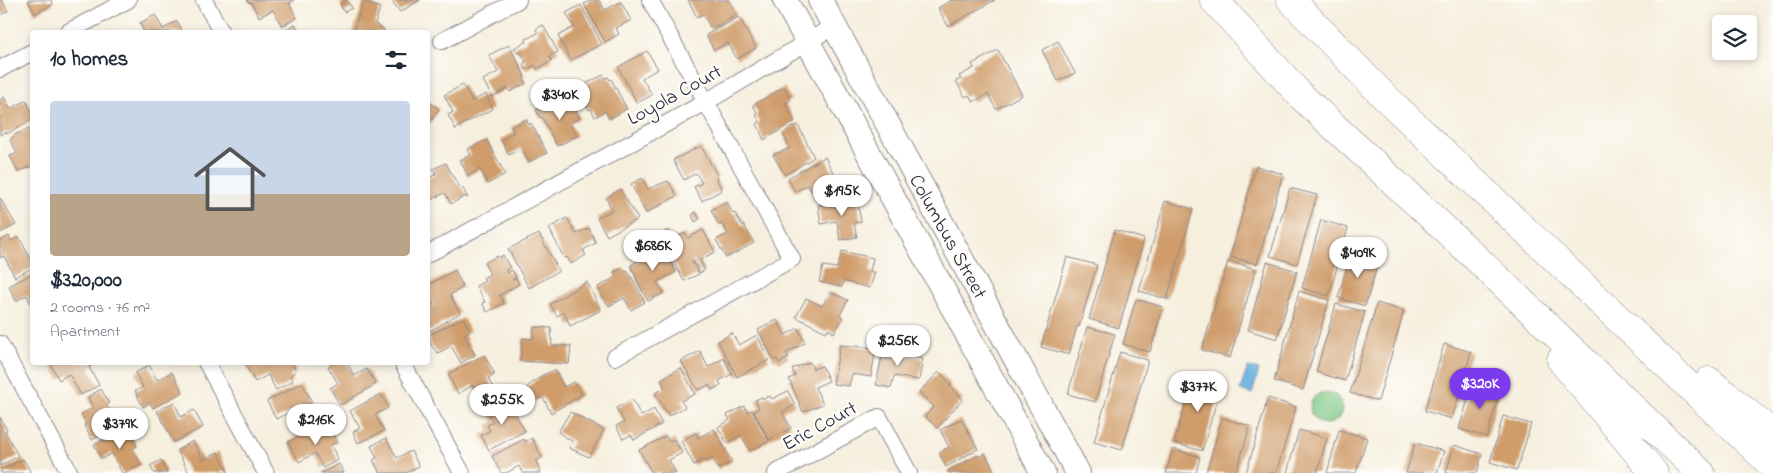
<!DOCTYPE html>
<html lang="en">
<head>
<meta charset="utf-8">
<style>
  :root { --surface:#fff; --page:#f6f6f7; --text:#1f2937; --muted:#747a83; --accent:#7c3aed }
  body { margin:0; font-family:"Indie Flower",sans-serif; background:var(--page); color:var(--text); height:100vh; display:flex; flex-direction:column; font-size:19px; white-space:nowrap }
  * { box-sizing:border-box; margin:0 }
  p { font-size:16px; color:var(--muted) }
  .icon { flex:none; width:28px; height:28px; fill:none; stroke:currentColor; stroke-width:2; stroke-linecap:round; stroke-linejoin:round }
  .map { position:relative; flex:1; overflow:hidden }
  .sheet { position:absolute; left:30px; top:30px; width:400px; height:335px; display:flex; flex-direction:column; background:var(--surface); border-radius:5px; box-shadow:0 2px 8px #0003 }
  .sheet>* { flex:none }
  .controls { position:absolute; left:1712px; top:15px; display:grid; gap:10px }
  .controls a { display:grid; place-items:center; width:45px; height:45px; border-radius:5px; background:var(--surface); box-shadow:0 2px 8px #0003; font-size:25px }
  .price { position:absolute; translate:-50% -42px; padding:0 11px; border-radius:18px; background:#fff; color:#222; font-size:16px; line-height:32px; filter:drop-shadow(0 1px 2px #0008) }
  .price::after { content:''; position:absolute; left:50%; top:30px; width:15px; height:11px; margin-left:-8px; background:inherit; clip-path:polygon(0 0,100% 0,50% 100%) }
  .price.current { background:var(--accent); color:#fff }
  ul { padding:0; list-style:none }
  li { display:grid; align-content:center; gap:10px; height:265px; padding:0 20px }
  li span { display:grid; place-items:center; height:155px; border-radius:5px; color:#555 }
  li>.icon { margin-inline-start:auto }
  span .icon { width:90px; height:90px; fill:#fffc; stroke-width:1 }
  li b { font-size:21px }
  h2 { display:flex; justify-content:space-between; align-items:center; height:60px; padding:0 20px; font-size:21px }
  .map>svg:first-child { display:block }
  .green { fill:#7dc784; stroke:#507460 }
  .water { fill:#69b2e1; stroke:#466a8e }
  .building { fill:#cf9c6a }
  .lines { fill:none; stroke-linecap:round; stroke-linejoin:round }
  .minor-casing { stroke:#8c888c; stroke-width:18 }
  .secondary-casing { stroke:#8c888c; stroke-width:26 }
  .motorway-casing { stroke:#8c888c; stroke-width:29 }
  .minor { stroke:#fff; stroke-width:16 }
  .secondary { stroke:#fff; stroke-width:24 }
  .motorway { stroke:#fff; stroke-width:28 }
  .labels { text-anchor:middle; stroke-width:5; stroke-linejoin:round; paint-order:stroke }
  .street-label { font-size:20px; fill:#22223b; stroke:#fdfcf7 }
</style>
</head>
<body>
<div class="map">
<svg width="1773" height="473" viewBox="0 0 1773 473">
  <rect width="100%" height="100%" fill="#fdfcf7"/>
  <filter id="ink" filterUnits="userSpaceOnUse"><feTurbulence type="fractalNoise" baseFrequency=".02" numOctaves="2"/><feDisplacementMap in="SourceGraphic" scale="10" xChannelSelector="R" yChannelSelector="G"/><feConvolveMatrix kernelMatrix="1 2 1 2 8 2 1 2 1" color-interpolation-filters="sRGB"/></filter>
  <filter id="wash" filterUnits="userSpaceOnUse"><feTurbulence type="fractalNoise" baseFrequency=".0096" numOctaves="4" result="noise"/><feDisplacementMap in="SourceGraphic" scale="20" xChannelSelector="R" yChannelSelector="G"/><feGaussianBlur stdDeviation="1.12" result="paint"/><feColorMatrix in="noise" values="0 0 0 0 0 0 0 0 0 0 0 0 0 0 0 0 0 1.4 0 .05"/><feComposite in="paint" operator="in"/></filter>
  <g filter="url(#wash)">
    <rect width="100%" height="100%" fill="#f6efde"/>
    <path class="green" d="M1310 408a16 16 0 1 1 32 0a16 16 0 1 1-32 0Z"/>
    <path class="water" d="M1248,367L1259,370L1252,394L1240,390Z"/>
    <g id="blocks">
      <path class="building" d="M0,0H2L8,11L0,15Z
        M28,0H51L53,4L35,14Z
        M247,0H294L289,3L297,18L282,26L273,10L259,17L251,2L249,3Z
        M347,0L352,8L344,12L340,4Z
        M391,0H420L400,12Z
        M591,0H599L605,10L621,2L631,20L616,28L619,34L605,42L584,4Z
        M688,0H729L737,15L711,29L703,14L697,17Z
        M952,0H995L948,26L938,8Z
        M364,1L380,8L375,24L384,30L383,32H353Z
        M581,5L602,44L571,60L558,36L574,27L566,13Z
        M155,15L163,29L177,21L183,32H144L140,23Z
        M739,17L756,48L737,59L728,43L714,50L706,35Z
        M295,24L299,32H283L287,30L286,29Z
        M543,25L558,52L549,56L552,61L537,69L535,65L526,70L523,64L526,62L521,52L518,53L514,48L527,41L526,39L538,33L536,29Z
        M1058,41L1075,73L1058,81L1042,50Z
        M509,45L525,76L523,77L526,83L510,92L508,88L492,97L483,80L498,72L489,55Z
        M998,50L1022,95L996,109L988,94L973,102L969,95L965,97L956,81L961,79L959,76L974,68L972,64Z
        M647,51L658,69L642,78L652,95L637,103L618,67Z
        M603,75L605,78L608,77L610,80L611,79L627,109L609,119L605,111L595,117L591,109L589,110L580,94L584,92L580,87Z
        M463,85L472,101L486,94L493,109L459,126L456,130L448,115L453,112L444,95Z
        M784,87L791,100L785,103L795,121L764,140L757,124L760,122L756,115L758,114L753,105Z
        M4,97L10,109L26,100L32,112V120L7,134L6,132L0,135V100Z
        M570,99L580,118L570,123L577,136L557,146L542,117L540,118L536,110L547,104L550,110Z
        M428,101L439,109L428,126Z
        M526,119L529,125L531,123L547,153L529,162L521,148L509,155L501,140L514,132L511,127Z
        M798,125L814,157L785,175L773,155L790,148L783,134L790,128Z
        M32,128V166L18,172L10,156L17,153L10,140L16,134Z
        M487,140L505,174L488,184L480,169L468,176L460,160L471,155L468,149Z
        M701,146L718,177L716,178L722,190L702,201L694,187L702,183L696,173L684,180L673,160Z
        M825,157L835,176L829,179L836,190L817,200L808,185L795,192L788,178Z
        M446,163L456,182L461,188L462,187L468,198L465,196L451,204L445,193L430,200L428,197V179L436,174L433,169Z
        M1256,166L1283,174L1257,264L1230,257Z
        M642,178L648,189L668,181L677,196L646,213L631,184Z
        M1290,188L1317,195L1297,264L1270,256Z
        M620,189L638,219L607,236L597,218L612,210L606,198Z
        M0,198L16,225L0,233Z
        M850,199V201L857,199L861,222L854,223L857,237L840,240L837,221L821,224L818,205Z
        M1165,201L1193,209L1167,299L1139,291Z
        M727,202L733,214L735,213L742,225H744L754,243L726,258L716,240L728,234L722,224L719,225L711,210Z
        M696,212L700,219L695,222L692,215Z
        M567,218L576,234L589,228L596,243L583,250L586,255L571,264L567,257L564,258L549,228Z
        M1321,220L1348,228L1329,296L1302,288Z
        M703,230L715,252L700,260L705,270L700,273L694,261L692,262L699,274L684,281L664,244L685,233L688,238Z
        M1115,230L1144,239L1119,328L1089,319Z
        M667,231L671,239L663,243L659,236Z
        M539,234L559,271L529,288L508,249Z
        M9,236L11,241L19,237L32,262V268L15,277L4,256L0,258V241Z
        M662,246L676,272L657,282L664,293L648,301L637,281L634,271H632L631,265Z
        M842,251L873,258L870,272H875L870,288L843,281L842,287L819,282L823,266L837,268Z
        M1351,252L1379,260L1365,306L1338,298Z
        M503,255L510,268L506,270L508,273L512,270L516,277L512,280L516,278L519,284L500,295L504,303L487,312L482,303L485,302L476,286L485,281L483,278L490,274L484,263L498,256L499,258Z
        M1067,257L1097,265L1079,327L1077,326L1069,355L1041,347Z
        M1228,261L1256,269L1230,358L1202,350Z
        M1267,262L1297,271L1277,339L1248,330Z
        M623,268L626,272L627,271L631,276L645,302L631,310L624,298L609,306L602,297L598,287L616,277L614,272Z
        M455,270L463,287L450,295L460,313L428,332V308L434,305L433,303L430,305L428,299V285Z
        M32,274V307L27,295L16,301L9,286Z
        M587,282L601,310L570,326L564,312L557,316L550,304Z
        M1299,291L1329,300L1303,390L1274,381Z
        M830,292L848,300L840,315L843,318L834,333L828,329L826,332L796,317L806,298L822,306Z
        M1136,299L1163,307L1150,352L1123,344Z
        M1377,303L1404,311L1378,401L1350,393Z
        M1336,304L1365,312L1345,381L1316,372Z
        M463,318L470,331L464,334L475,355L461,363L451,346L438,353L431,345L429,335Z
        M777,320L785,335L798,328L805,343L786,353L789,358L779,363L777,359L774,360L758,330Z
        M534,327L551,328L552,346H571L569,364L520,361L523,338L533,339Z
        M1087,327L1115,334L1095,402L1068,394Z
        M732,333L739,345L757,335L769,360L737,377L718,341Z
        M1444,344L1471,352L1452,419L1425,411Z
        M840,345L876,348L871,377L852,374L849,386L833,384Z
        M889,345L905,348L904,355L923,359L919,380L894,376L891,388L876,385L883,351H888Z
        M700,351L708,367L724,358L732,374L719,381L721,385L712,390L709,385L698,390L681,361Z
        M1120,352L1148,360L1122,450L1094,442Z
        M484,355L495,374L488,378L497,396L483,403L473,385L458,394L448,374Z
        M56,362H95V364L89,367L99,385L81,395L69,374L59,380L51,365Z
        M251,362H292L296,371L290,375L293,381L276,390L268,375L255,382L246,365Z
        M337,362H347L354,376L367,369L376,384L340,405L330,388L338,383L328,367Z
        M810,362L813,369L822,366L829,381L815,387L823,404L803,412L789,379L795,376L792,369Z
        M149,365L157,380L172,372L183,392L153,408L150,403L143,407L135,391L143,387L135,373Z
        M681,368L695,394L681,401L685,407L669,416L655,393L665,388L661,379Z
        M555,370L564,387L574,382L582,395L551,413L544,399L542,397L535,401L527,387L543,375Z
        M939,372L951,384L949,385L963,399L937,428L925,416L934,407L919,392Z
        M1194,375L1222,383L1202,451L1174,443Z
        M302,383L312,402L306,405L314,420L300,429L290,412L276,419L267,401Z
        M1473,383L1500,391L1487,437L1459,429Z
        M101,389L109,403L106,405L120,425L92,440L84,425L86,424L81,414L93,408L88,397Z
        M788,391L795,405L782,412L791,428L769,440L754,411L759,408L755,400L762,397L763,399L770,396L772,399Z
        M381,394L388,408L375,415L384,431L358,443L353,432L360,428L350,411Z
        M1268,398L1296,407L1276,473H1246Z
        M632,399L641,416L654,409L662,424L634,440L631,435L623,439L616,426L624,422L616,408Z
        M174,402L181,417L194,410L203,427L174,442L157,411Z
        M509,402L525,431L489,450L481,435L490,431L487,425L493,422L488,413Z
        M744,406L748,412L752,410L769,441L750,451L741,435L727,443L718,427L730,420L727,415Z
        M570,412L604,430L589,457L569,448L573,442L558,432Z
        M1503,416L1531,424L1517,470L1490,462Z
        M0,417L7,430L5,431L18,456L0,466Z
        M1222,418L1250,426L1236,473H1206Z
        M961,419L978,449L946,467L939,453L949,447L940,430Z
        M319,425L321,429L328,425L337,442L331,445L338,460L323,468L315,453L299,462L288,442Z
        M123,429L124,431L128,429L137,446L133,448L141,465L126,473H122L112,453L102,459L94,445Z
        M714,429L732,462L718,469L712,458L704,462L703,460L694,465L681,441L696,433L698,438Z
        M1299,430L1327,438L1317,473H1287Z
        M1339,430L1367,438L1356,473H1327Z
        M666,436L669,442L674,439L682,453L669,460L676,473H652L639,450Z
        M386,438L397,458L411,451L419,466L406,473H380L373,460L377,458L371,446Z
        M532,438L542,458L536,461L541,473H523L519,466L506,473H501L492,456L524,439L525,442Z
        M193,441L203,460L218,452L228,472L225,473L222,471L219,473H189L177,450Z
        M1415,443L1444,451L1437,473H1406Z
        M1454,445L1482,454L1477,473H1446Z
        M1173,449L1200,457L1196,473H1166Z
        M985,453L995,472L994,473H949L948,471L978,455L979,457Z
        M23,459L30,471L29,473H1L0,471Z
        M161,460L167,473H154L150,466Z
        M339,464L344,473H321Z"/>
    </g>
  </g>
  <g filter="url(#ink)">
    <use href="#blocks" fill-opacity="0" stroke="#8c888c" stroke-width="1"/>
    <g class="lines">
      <defs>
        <path id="minor" d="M204,0L221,32
          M68,32L128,0
          M442,41L518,0
          M0,69L32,52
          M428,254L706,102L834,26
          M0,344L70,473
          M615,357L792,259L650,0
          M206,362L266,473
          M402,362L462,473
          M776,473L879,417L909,473"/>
        <path id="secondary" d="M785,0L1043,473
          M820,0L1078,473"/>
        <path id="motorway" d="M1214,0L1302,97L1475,257L1701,473
          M1291,0L1383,95L1773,466
          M1561,360L1654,473
          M1709,381L1773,434"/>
      </defs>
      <use href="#minor" class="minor-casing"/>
      <use href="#secondary" class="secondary-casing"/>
      <use href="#motorway" class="motorway-casing"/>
      <use href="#minor" class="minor"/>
      <use href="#secondary" class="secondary"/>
      <use href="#motorway" class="motorway"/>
    </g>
  </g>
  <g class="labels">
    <g class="street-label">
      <text transform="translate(674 94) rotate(-29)" y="7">Loyola Court</text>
      <text transform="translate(949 236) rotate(61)" y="7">Columbus Street</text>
      <text transform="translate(819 425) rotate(-29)" y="7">Eric Court</text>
    </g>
  </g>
</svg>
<div class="controls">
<a><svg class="icon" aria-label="layers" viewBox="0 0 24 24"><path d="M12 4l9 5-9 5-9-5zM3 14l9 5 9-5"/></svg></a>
</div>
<b class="price" style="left:560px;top:121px">$340K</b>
<b class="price" style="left:842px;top:217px">$195K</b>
<b class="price" style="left:653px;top:272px">$686K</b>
<b class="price" style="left:1358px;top:279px">$409K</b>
<b class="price" style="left:898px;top:367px">$256K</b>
<b class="price current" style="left:1480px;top:410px">$320K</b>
<b class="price" style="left:1198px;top:413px">$377K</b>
<b class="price" style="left:502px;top:426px">$255K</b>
<b class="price" style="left:316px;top:446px">$216K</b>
<b class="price" style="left:120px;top:450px">$379K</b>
<section class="sheet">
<h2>10 homes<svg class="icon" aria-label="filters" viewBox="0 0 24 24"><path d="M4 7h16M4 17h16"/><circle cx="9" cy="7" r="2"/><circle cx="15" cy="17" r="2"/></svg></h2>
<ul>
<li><span style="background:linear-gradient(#c9d6e8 60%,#b9a48a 0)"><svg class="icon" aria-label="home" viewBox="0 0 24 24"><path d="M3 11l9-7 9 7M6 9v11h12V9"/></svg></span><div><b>$320,000</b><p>2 rooms · 76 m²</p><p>Apartment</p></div></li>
</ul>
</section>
</div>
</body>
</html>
